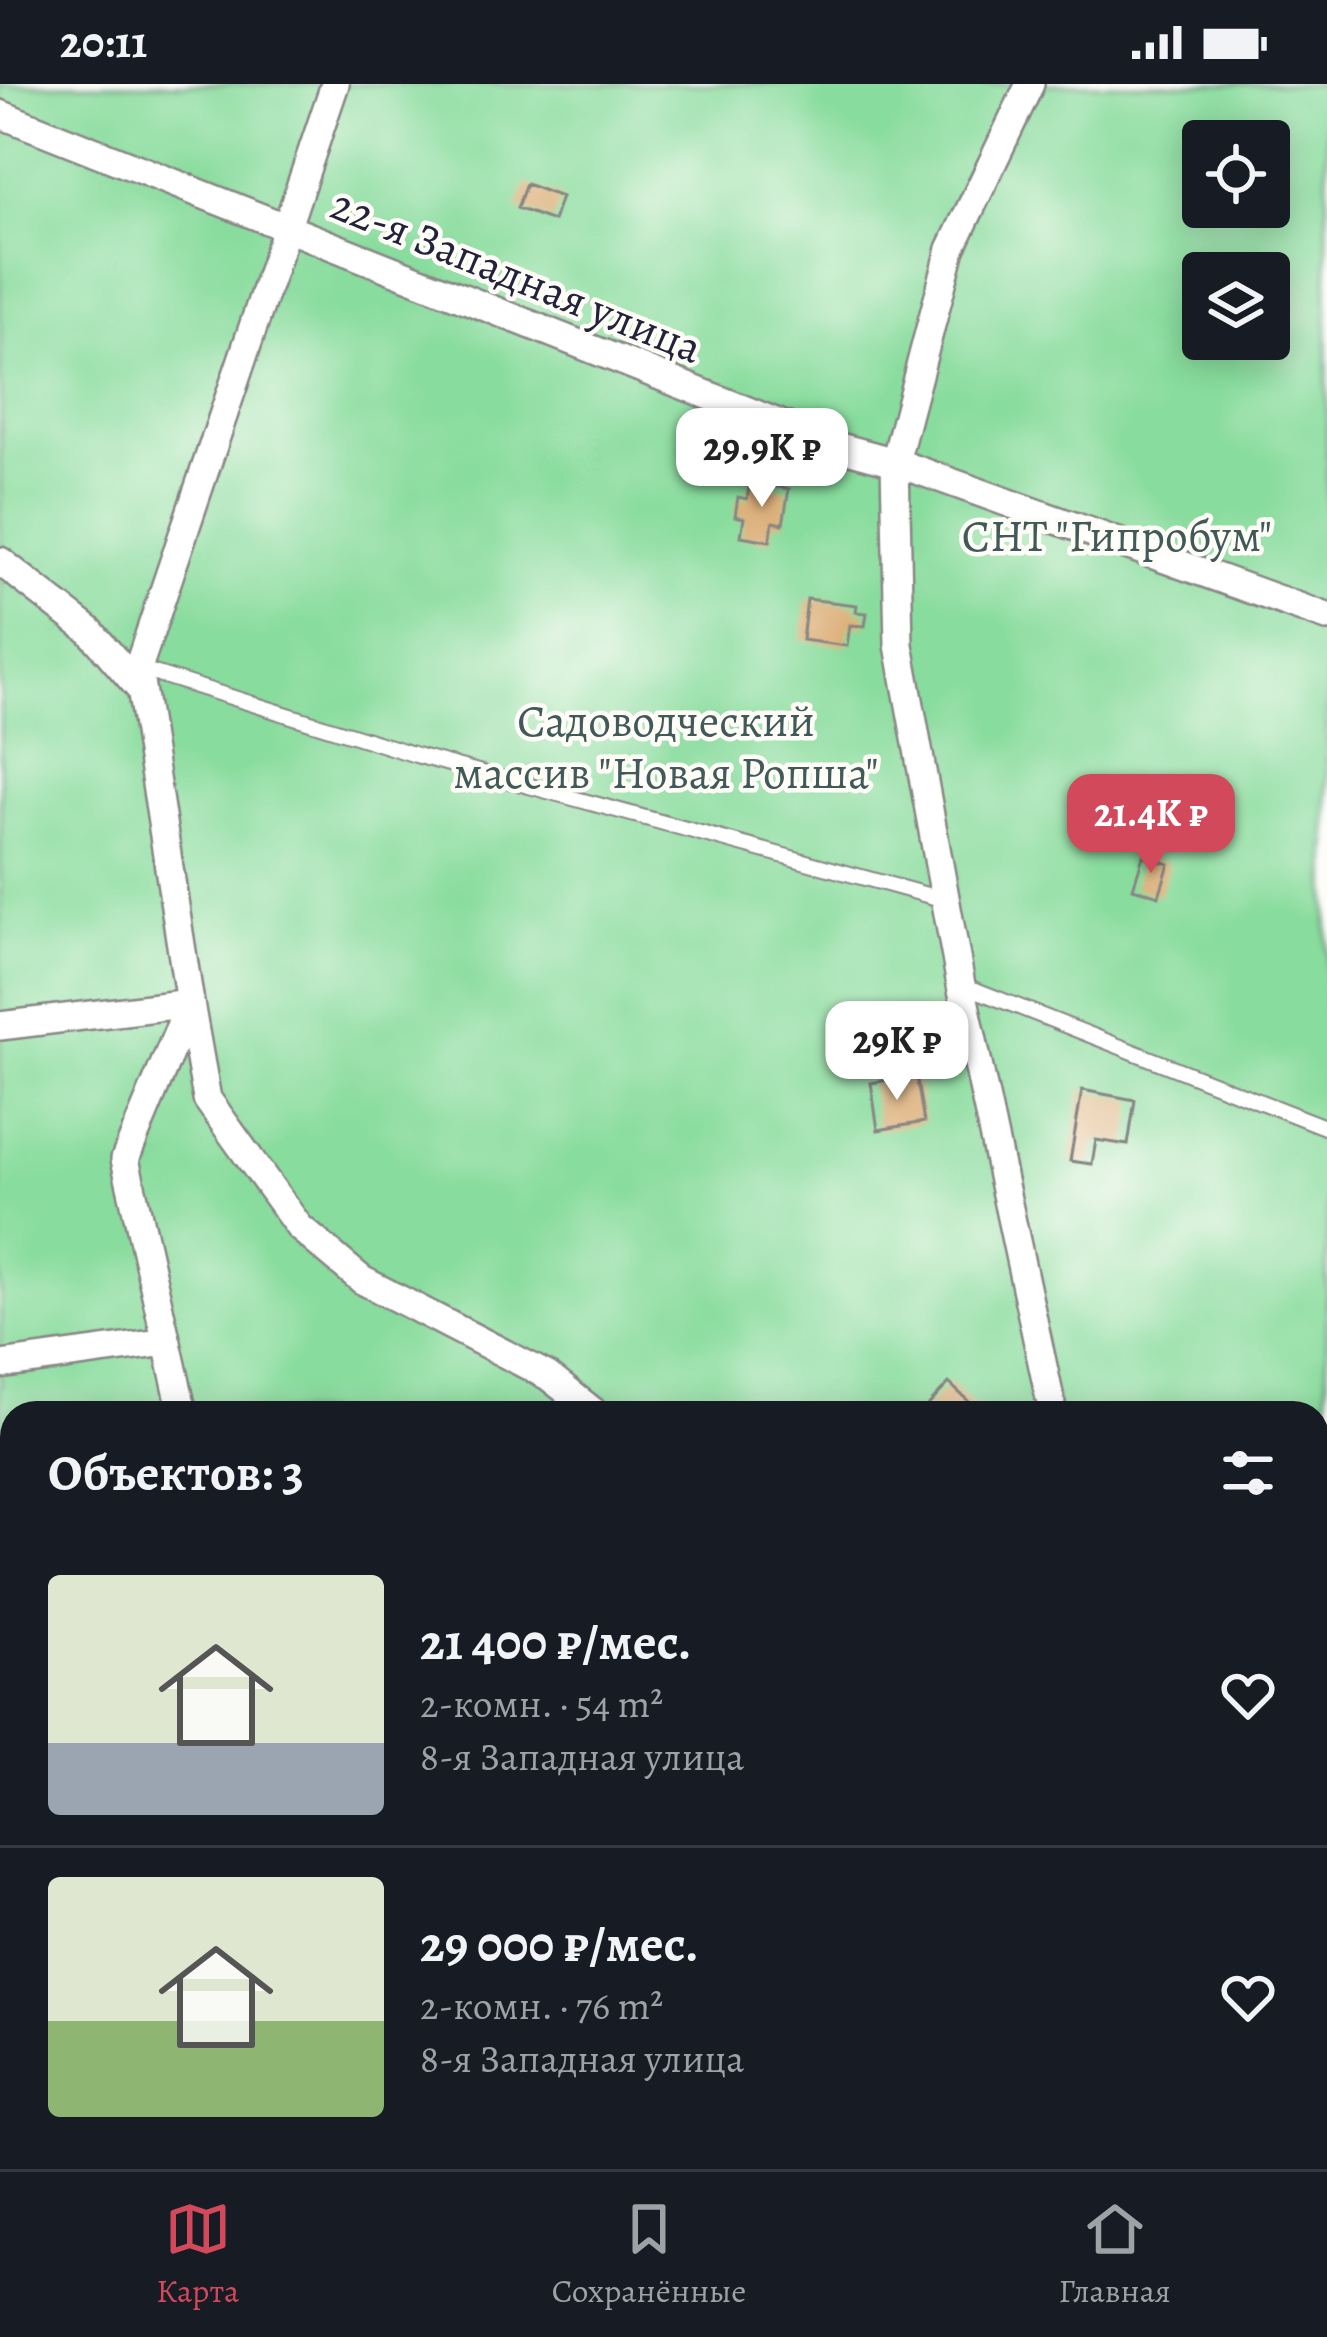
<!DOCTYPE html>
<html lang="ru">
<head>
<meta charset="utf-8">
<style>
  :root { --surface:#171b24; --page:#242831; --text:#f1f3f6; --muted:#9ea1a6; --line:#363941; --accent:#d1495b }
  body { margin:0; font-family:Alegreya,serif; background:var(--page); color:var(--text); height:100vh; display:flex; flex-direction:column; font-size:45px; white-space:nowrap }
  * { box-sizing:border-box; margin:0 }
  p { font-size:39px; color:var(--muted) }
  .icon { flex:none; width:66px; height:66px; fill:none; stroke:currentColor; stroke-width:2; stroke-linecap:round; stroke-linejoin:round }
  .map { position:relative; flex:1; overflow:hidden }
  .sheet { position:absolute; left:0px; top:1317px; width:1329px; height:768px; display:flex; flex-direction:column; background:var(--surface); border-radius:36px 36px 0 0; box-shadow:0 6px 30px #0003 }
  .sheet>* { flex:none }
  .buttons { position:absolute; left:1182px; top:36px; display:grid; gap:24px }
  .buttons a { display:grid; place-items:center; width:108px; height:108px; border-radius:12px; background:var(--surface); box-shadow:0 6px 30px #0003; font-size:60px }
  .price { position:absolute; translate:-50% -102px; padding:0 27px; border-radius:24px; background:#fff; color:#222; font-size:39px; line-height:78px; filter:drop-shadow(0 3px 6px #0008) }
  .price::after { content:''; position:absolute; left:50%; top:72px; width:36px; height:27px; margin-left:-18px; background:inherit; clip-path:polygon(0 0,100% 0,50% 100%) }
  .price.on { background:var(--accent); color:#fff }
  ul { padding:0; list-style:none }
  li { display:flex; align-items:center; gap:36px; height:300px; padding:0 48px }
  li+li { border-top:3px solid var(--line) }
  li span { display:grid; place-items:center; flex:none; width:336px; height:240px; border-radius:12px; color:#555 }
  li>.icon { margin-inline-start:auto }
  span .icon { width:144px; height:144px; fill:#fffc; stroke-width:1 }
  li b { font-size:51px }
  h2 { display:flex; justify-content:space-between; align-items:center; height:144px; padding:0 48px; font-size:51px }
  .status { display:flex; justify-content:space-between; align-items:center; height:84px; padding:0 60px; background:var(--surface); direction:ltr }
  .status svg { height:33px; fill:currentColor }
  .menu { display:flex; justify-content:space-around; align-items:center; height:168px; border-top:3px solid var(--line); background:var(--surface); font-size:33px; color:var(--muted) }
  .menu a { display:grid; justify-items:center; gap:6px }
  .menu .on { color:var(--accent) }
  .map>svg:first-child { display:block }
  .green { fill:#88dc9d; stroke:#557f6c; stroke-width:3; fill-rule:evenodd }
  .building { fill:#ddb07b }
  .lines { fill:none; stroke-linecap:round; stroke-linejoin:round }
  .lane-casing { stroke:#888684; stroke-width:18 }
  .street-casing { stroke:#888684; stroke-width:32 }
  .lane { stroke:#fff; stroke-width:14 }
  .street { stroke:#fff; stroke-width:27 }
  .labels { text-anchor:middle; stroke-width:9; stroke-linejoin:round; paint-order:stroke }
  .street-label { font-size:45px; fill:#22223b; stroke:#fdfcf7 }
  .park-label { font-size:45px; fill:#415a58; stroke:#fdfcf7 }
</style>
</head>
<body>
<div class="status"><b>20:11</b><svg viewBox="0 0 49 12"><path d="M0 12V9h3v3zM5 12V6h3v6zM10 12V3h3v9zM15 12V0h3v12zM26 1h20v11H26zM47 4h2v5h-2z"/></svg></div>
<div class="map">
<svg width="1327" height="2085" viewBox="0 0 1327 2085">
  <rect width="100%" height="100%" fill="#fdfcf7"/>
  <filter id="ink" filterUnits="userSpaceOnUse"><feTurbulence type="fractalNoise" baseFrequency=".00833" numOctaves="2"/><feDisplacementMap in="SourceGraphic" scale="24" xChannelSelector="R" yChannelSelector="G"/><feConvolveMatrix kernelMatrix="1 2 1 2 8 2 1 2 1" color-interpolation-filters="sRGB"/></filter>
  <filter id="wash" filterUnits="userSpaceOnUse"><feTurbulence type="fractalNoise" baseFrequency=".004" numOctaves="4" result="noise"/><feDisplacementMap in="SourceGraphic" scale="48" xChannelSelector="R" yChannelSelector="G"/><feGaussianBlur stdDeviation="2.7" result="paint"/><feColorMatrix in="noise" values="0 0 0 0 0 0 0 0 0 0 0 0 0 0 0 0 0 1.4 0 .05"/><feComposite in="paint" operator="in"/></filter>
  <g filter="url(#wash)">
    <rect width="100%" height="100%" fill="#eee9ce"/>
    <path class="green" d="M0,0H1327V2085H0ZM1203,57H1269V123H1203ZM1203,189H1269V255H1203ZM12,1329H1317V2073H12Z"/>
    <g id="blocks">
      <path class="building" d="M526,100L561,113L553,137L517,124Z
        M750,398L789,405L783,440L773,438L770,457L741,452L744,434L735,432L738,413L747,415Z
        M807,515L857,521L856,528L867,529L865,542L850,541L847,562L802,556Z
        M1143,772L1169,780L1159,812L1133,804Z
        M916,991L924,1038L878,1046L871,999Z
        M1082,1006L1135,1016L1128,1061L1096,1056L1092,1080L1070,1077Z
        M949,1299L981,1329H921Z
        M1317,1700L1327,1701V1740L1317,1738Z
        M506,2073H544L543,2085H505Z
        M637,2073H687V2080H637Z"/>
    </g>
  </g>
  <g filter="url(#ink)">
    <use href="#blocks" fill-opacity="0" stroke="#888684" stroke-width="3"/>
    <g class="lines">
      <defs>
        <path id="lane" d="M138,584L416,671L945,816
          M963,901L1327,1044"/>
        <path id="street" d="M1030,0L951,165L895,378L899,561L961,901L1053,1329
          M0,30L836,362L895,378L1327,533
          M0,477L90,547L141,606
          M0,942L190,919L207,1015L299,1143L362,1196L548,1292L595,1329
          M0,1281L167,1258
          M183,1329L125,1075L190,919L138,584L335,0
          M1317,1512L1327,1515
          M0,1643L12,1641
          M1317,1824L1327,1825
          M0,2011L12,2010
          M348,2073L350,2085
          M1102,2073L1103,2085"/>
      </defs>
      <use href="#lane" class="lane-casing"/>
      <use href="#street" class="street-casing"/>
      <use href="#lane" class="lane"/>
      <use href="#street" class="street"/>
    </g>
  </g>
  <g class="labels">
    <g class="street-label">
      <text transform="translate(517 191) rotate(22)" y="16">22-я Западная улица</text>
    </g>
    <g class="park-label">
      <text x="1117" y="467">СНТ "Гипробум"</text>
      <text x="666" y="652">Садоводческий<tspan x="666" dy="52">массив "Новая Ропша"</tspan></text>
    </g>
  </g>
</svg>
<div class="buttons">
<a><svg class="icon" aria-label="locate" viewBox="0 0 24 24"><circle cx="12" cy="12" r="6"/><path d="M12 2v4M12 18v4M2 12h4M18 12h4"/></svg></a>
<a><svg class="icon" aria-label="layers" viewBox="0 0 24 24"><path d="M12 4l9 5-9 5-9-5zM3 14l9 5 9-5"/></svg></a>
</div>
<b class="price" style="left:762px;top:426px">29.9K ₽</b>
<b class="price on" style="left:1151px;top:792px">21.4K ₽</b>
<b class="price" style="left:897px;top:1019px">29K ₽</b>
<section class="sheet">
<h2>Объектов: 3<svg class="icon" aria-label="filters" viewBox="0 0 24 24"><path d="M4 7h16M4 17h16"/><circle cx="9" cy="7" r="2"/><circle cx="15" cy="17" r="2"/></svg></h2>
<ul>
<li><span style="background:linear-gradient(#dfe7d0 70%,#9aa5b1 0)"><svg class="icon" aria-label="home" viewBox="0 0 24 24"><path d="M3 11l9-7 9 7M6 9v11h12V9"/></svg></span><div><b>21 400 ₽/мес.</b><p>2-комн. · 54 m²</p><p>8-я Западная улица</p></div><svg class="icon" aria-label="heart" viewBox="0 0 24 24"><path d="M12 20l-8-8c-3-5 5-10 8-4 3-6 11-1 8 4z"/></svg></li>
<li><span style="background:linear-gradient(#dfe7d0 60%,#8fb573 0)"><svg class="icon" aria-label="home" viewBox="0 0 24 24"><path d="M3 11l9-7 9 7M6 9v11h12V9"/></svg></span><div><b>29 000 ₽/мес.</b><p>2-комн. · 76 m²</p><p>8-я Западная улица</p></div><svg class="icon" aria-label="heart" viewBox="0 0 24 24"><path d="M12 20l-8-8c-3-5 5-10 8-4 3-6 11-1 8 4z"/></svg></li>
</ul>
</section>
</div>
<nav class="menu">
<a class="on"><svg class="icon" aria-label="map" viewBox="0 0 24 24"><path d="M3 6l6-2 6 2 6-2v14l-6 2-6-2-6 2zM9 4v14M15 6v14"/></svg>Карта</a>
<a><svg class="icon" aria-label="saved" viewBox="0 0 24 24"><path d="M7 4h10v16l-5-4-5 4z"/></svg>Сохранённые</a>
<a><svg class="icon" aria-label="home" viewBox="0 0 24 24"><path d="M3 11l9-7 9 7M6 9v11h12V9"/></svg>Главная</a>
</nav>
</body>
</html>
